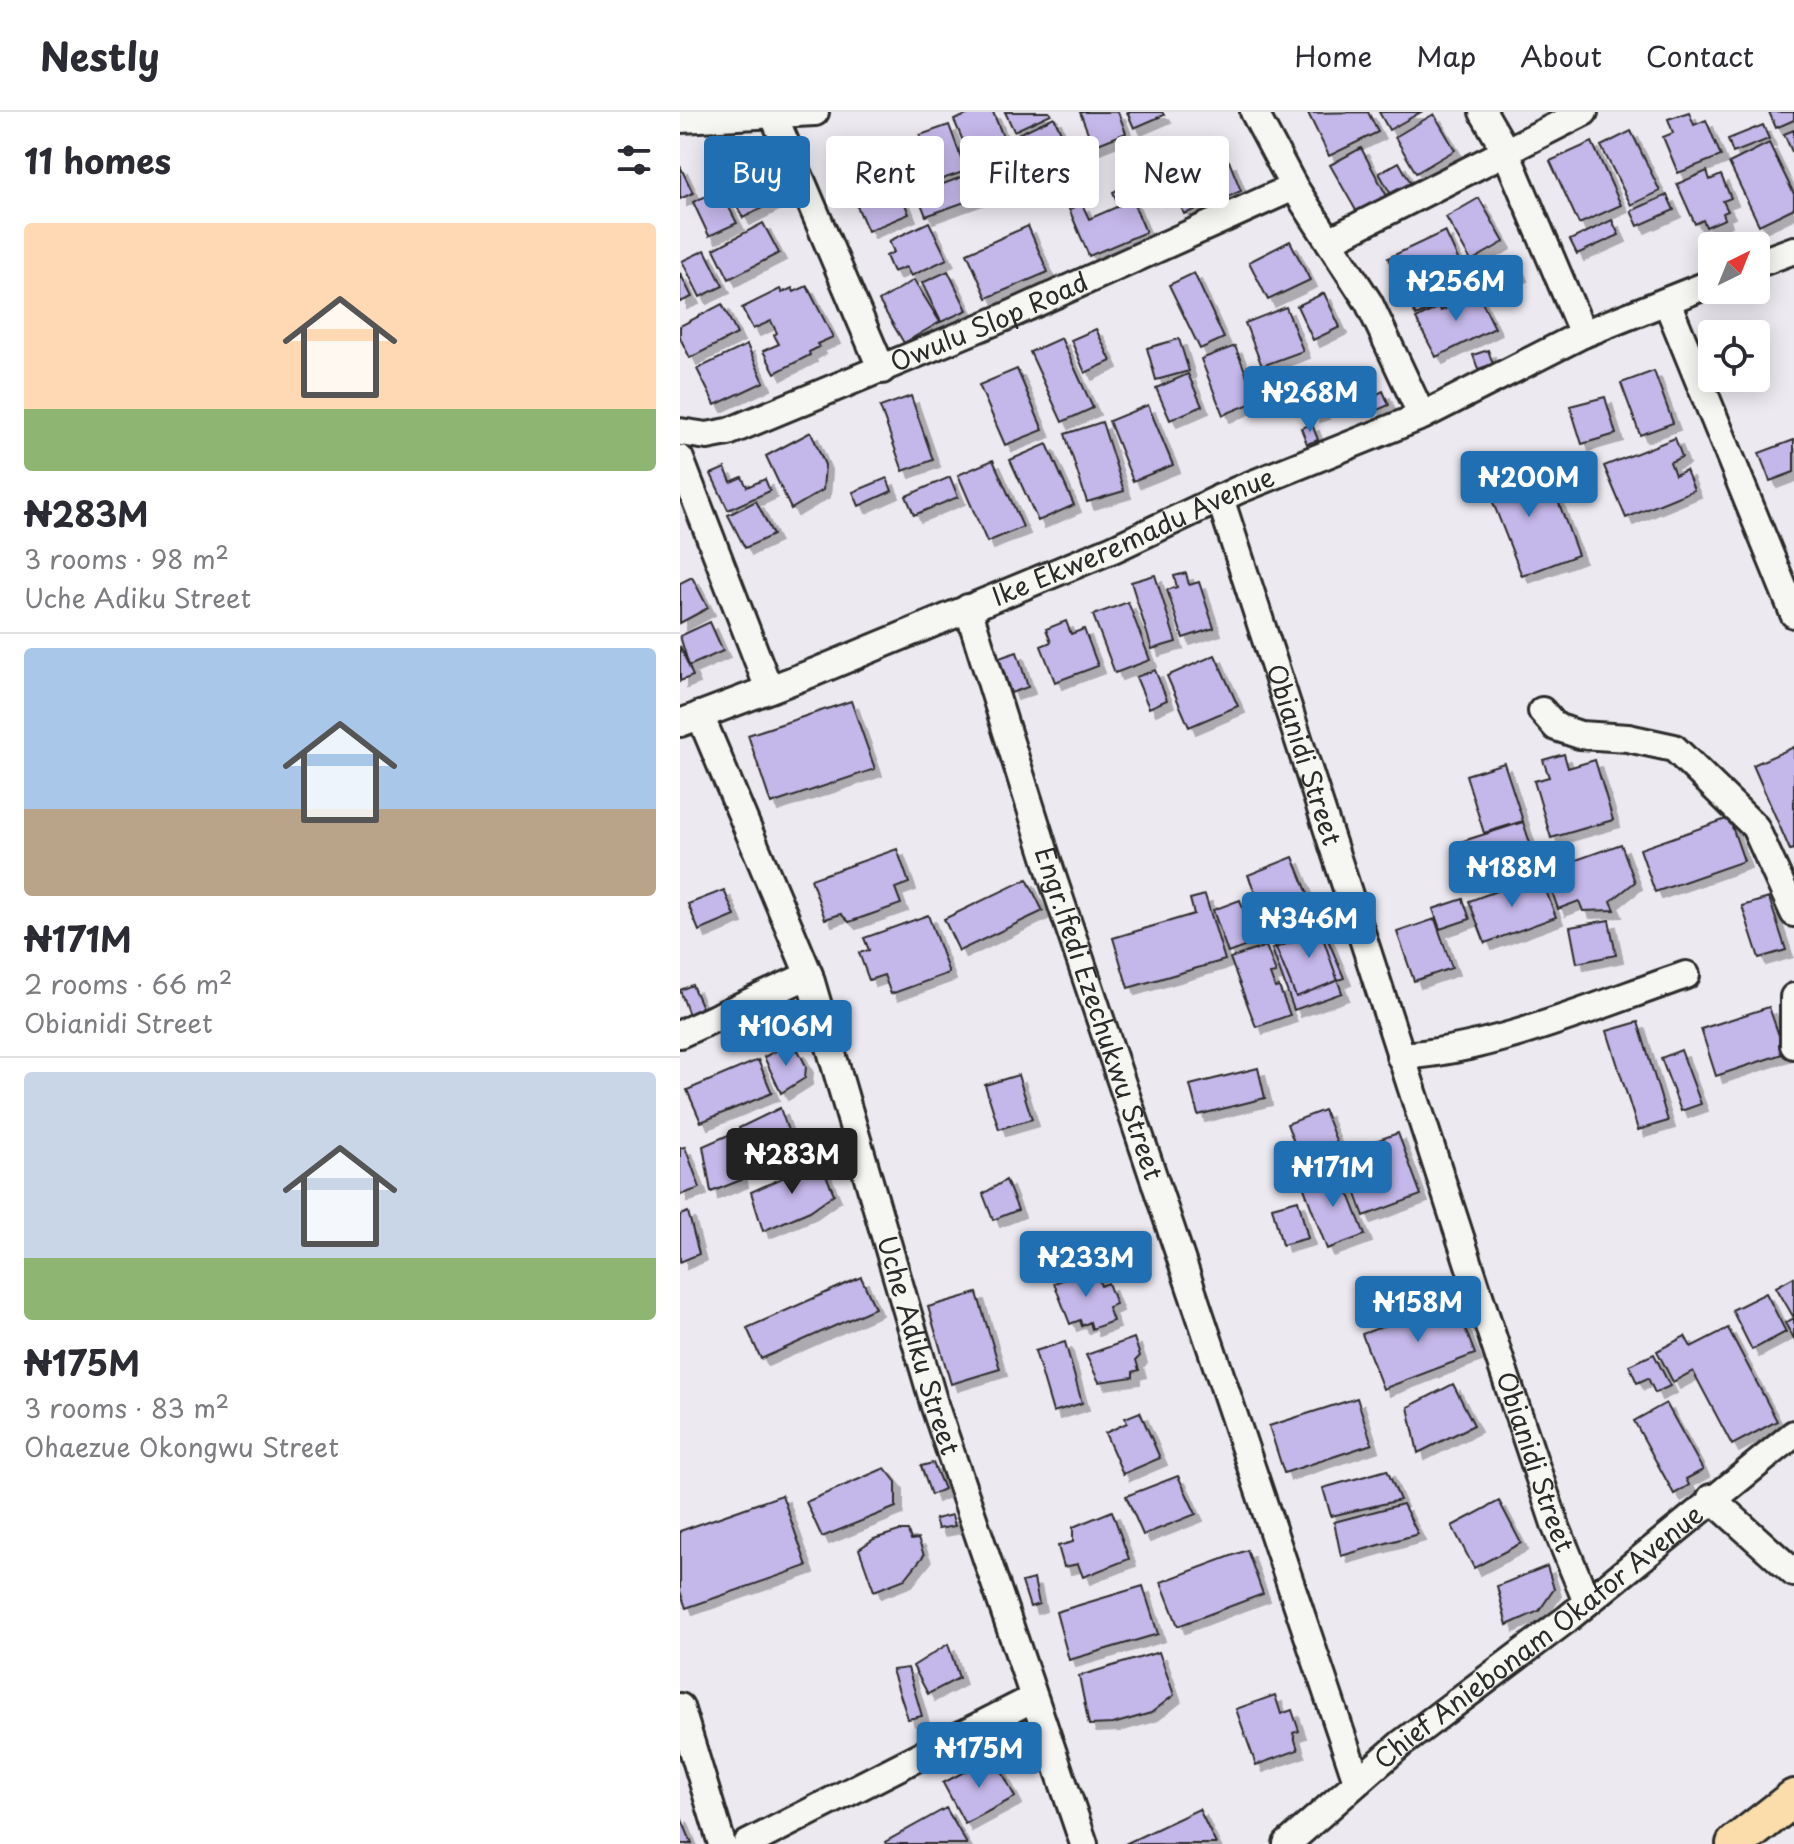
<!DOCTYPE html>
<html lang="en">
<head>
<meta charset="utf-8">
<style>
  :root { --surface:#fff; --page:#f2f2f3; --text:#2b2b33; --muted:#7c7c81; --line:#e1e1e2; --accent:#1f6fb2 }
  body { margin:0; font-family:"Playpen Sans",sans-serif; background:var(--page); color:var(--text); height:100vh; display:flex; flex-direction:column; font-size:30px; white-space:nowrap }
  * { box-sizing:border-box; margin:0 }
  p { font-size:26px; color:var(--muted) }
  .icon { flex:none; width:44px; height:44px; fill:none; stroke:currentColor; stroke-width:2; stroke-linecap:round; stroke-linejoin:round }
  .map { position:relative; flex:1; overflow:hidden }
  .sheet { display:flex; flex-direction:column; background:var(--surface); width:680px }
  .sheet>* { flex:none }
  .top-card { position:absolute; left:24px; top:24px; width:760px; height:72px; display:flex; gap:16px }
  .needle { width:52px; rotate:43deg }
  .buttons { position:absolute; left:1018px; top:120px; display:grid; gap:16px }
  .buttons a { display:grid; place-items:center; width:72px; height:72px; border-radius:8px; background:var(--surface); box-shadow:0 4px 20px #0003; font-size:40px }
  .price { position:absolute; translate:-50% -68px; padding:0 18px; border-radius:8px; background:var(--accent); color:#fff; font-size:26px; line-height:52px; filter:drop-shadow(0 2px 4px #0008) }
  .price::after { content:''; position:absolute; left:50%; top:48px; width:24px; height:18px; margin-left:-12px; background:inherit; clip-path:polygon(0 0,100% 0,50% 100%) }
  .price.on { background:#222; color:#fff }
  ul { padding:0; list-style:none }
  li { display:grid; align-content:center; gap:16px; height:424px; padding:0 24px }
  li+li { border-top:2px solid var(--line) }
  li span { display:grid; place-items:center; height:248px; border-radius:8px; color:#555 }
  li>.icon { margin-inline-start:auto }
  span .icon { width:144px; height:144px; fill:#fffc; stroke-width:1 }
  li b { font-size:34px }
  h2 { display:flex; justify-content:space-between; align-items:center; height:96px; padding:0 24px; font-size:34px }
  .pill { padding:0 28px; border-radius:8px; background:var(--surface); box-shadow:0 4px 20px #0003; font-size:28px; line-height:72px }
  .pill.on { background:var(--accent); color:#fff }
  header { display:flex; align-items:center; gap:48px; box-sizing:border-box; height:112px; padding:0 40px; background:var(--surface); border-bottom:2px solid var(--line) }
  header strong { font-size:38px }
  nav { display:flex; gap:44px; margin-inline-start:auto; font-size:28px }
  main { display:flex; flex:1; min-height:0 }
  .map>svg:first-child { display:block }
  .building { fill:#c4b7e9; stroke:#2b2b2b; stroke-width:2; filter:url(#shadow) }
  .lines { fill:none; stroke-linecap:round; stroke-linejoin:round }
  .minor-casing { stroke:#2b2b2b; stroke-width:32 }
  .highway-casing { stroke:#2b2b2b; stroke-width:42 }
  .minor { stroke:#f6f6f2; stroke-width:26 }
  .highway { stroke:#faddab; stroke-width:36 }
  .labels { text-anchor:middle; stroke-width:6; stroke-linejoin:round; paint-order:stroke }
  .street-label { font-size:26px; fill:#2b2b2b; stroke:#f6f6f2 }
</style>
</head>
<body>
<header>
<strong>Nestly</strong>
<nav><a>Home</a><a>Map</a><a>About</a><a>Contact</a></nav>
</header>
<main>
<section class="sheet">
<h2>11 homes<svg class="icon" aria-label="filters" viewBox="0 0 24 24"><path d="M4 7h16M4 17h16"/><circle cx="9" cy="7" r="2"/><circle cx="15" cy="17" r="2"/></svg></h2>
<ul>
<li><span style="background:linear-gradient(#ffd9b3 75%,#8fb573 0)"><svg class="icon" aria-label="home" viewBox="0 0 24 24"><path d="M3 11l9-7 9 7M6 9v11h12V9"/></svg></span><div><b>₦283M</b><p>3 rooms · 98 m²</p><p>Uche Adiku Street</p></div></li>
<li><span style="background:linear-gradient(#a9c7e8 65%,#b9a48a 0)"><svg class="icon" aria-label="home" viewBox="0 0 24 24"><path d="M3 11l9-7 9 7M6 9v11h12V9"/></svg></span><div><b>₦171M</b><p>2 rooms · 66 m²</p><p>Obianidi Street</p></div></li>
<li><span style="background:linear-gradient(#c9d6e8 75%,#8fb573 0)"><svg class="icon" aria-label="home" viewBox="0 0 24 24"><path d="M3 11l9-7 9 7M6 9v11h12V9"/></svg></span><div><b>₦175M</b><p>3 rooms · 83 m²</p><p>Ohaezue Okongwu Street</p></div></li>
</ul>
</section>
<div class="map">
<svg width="1114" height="1732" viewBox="0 0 1114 1732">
  <defs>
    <filter id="shadow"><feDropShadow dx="7" dy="7" stdDeviation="0" flood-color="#0004"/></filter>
  </defs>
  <rect width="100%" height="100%" fill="#ece9f0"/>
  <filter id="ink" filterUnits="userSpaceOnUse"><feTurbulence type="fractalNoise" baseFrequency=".0125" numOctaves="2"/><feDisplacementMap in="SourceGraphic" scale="16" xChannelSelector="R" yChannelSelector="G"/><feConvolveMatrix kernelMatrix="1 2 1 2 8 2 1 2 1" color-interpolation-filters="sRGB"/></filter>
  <g filter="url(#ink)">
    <path class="building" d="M294,0H313L330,42L337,39L346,61L304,78L274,8Z
      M325,0H369L371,2L334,19Z
      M400,0H438L446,21L413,34Z
      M447,0H482L484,3L454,16Z
      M688,0L698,20L649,44L628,1Z
      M699,0H741L709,18Z
      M1009,0L1014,13L1026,8L1041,44L998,61L983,25L993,21L988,7Z
      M1089,0H1114V8L1096,16Z
      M754,2L775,38L736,61L715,25Z
      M374,5L388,36L352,52L338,22Z
      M269,13L286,59L257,69L240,23Z
      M1083,13L1089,27L1053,41L1048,27Z
      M1114,18V44L1104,22Z
      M951,19L980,79L951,93L921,34Z
      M196,26L212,59L168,80L153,47Z
      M912,30L941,93L899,112L870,49Z
      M1089,31L1114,82V96L1079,113L1049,51Z
      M681,36L708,86L678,102L650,53Z
      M549,49L561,79L545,86L543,80L518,91L520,96L504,102L492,73L504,69L507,78L518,73L514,65L528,59L526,55Z
      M719,50L733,75L713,86L699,61Z
      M57,52L61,61L50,67L45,57Z
      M0,54L13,81L0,87Z
      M84,56L91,69L82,74L92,91L63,106L47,75Z
      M494,57L499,68L487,73L491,81L478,87L470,68Z
      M1027,59L1030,68L1041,63L1051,86L1043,89L1048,99L1043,101L1045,107L1026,115L1023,108L1015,112L997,72Z
      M287,63L296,86L246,104L234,74L251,67L255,75Z
      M214,65L229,102L188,119L172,83Z
      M446,74L466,120L409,144L389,97L402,92L409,107L439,94L433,80Z
      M40,78L57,111L29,124L13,90Z
      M987,83L994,98L958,114L951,99Z
      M799,86L824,130L791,149L766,105Z
      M932,108L939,123L897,142L890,128Z
      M249,110L267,147L231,164L226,155L213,160L206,144L214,140L209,129Z
      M83,111L99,141L49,167L34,137Z
      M348,114L368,160L307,186L287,141Z
      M765,119L783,158L726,184L708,146Z
      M610,129L630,168L588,188L569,150Z
      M25,138L43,174L20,185L2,149Z
      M833,146L840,162L802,178L794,162Z
      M268,159L287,198L261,210L242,171Z
      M0,161L12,185L0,190Z
      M514,161L544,226L520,237L489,173Z
      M234,168L260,210L224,231L199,189Z
      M127,174L153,225L137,232L139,235L129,240L130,243L95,261L83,239L99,232L94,223L97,221L91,209L73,217L62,196L100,177L102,181L112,176L114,180Z
      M770,176L774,186L736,204L731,194Z
      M795,176L815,216L756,245L736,207L759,195L761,199L776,192L773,188Z
      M644,181L660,215L633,228L617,194Z
      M42,192L57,222L10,246L0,226V214Z
      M606,195L623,239L582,254L565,211Z
      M416,217L431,249L405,261L391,228Z
      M381,226L413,296L382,310L350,240Z
      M499,227L509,259L476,268L467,236Z
      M67,233L84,270L35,293L17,257Z
      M555,234L577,289L543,303L521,247Z
      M808,238L813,252L798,257L793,243Z
      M337,257L363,318L325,333L299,273Z
      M974,259L993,311L960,323L941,271Z
      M508,262L522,294L490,308L476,276Z
      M703,279L709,293L695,299L689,286Z
      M635,281L642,300L633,303L626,284Z
      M231,284L253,348L223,359L200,295Z
      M925,285L936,322L902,332L890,294Z
      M468,293L493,353L453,369L429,309Z
      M422,310L444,379L407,390L385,322Z
      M632,312L638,328L627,332L621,316Z
      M131,320L145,353L143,378L111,397L86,344Z
      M995,326L1002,345L990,350L995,363L1006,358L1014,378L946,406L924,354Z
      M1114,328V360L1090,369L1079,341Z
      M367,332L394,393L358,409L330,348Z
      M838,345L853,383L873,375L898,443L842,464L801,360Z
      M313,348L343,415L307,430L278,363Z
      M45,356L51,370L62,365L67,375L85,367L90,379L48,398L31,362Z
      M270,365L278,385L234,403L226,384Z
      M207,366L212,379L179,394L173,380Z
      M76,389L93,423L65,436L48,403Z
      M506,461L509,473L519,470L534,516L503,526L487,478L497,475L494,464Z
      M475,463L496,530L472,537L451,470Z
      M12,465L28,496L0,511V471Z
      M448,490L470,548L435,561L413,503Z
      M386,509L391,522L404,517L418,554L375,570L361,534L371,530L366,517Z
      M30,510L43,539L9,554L0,524Z
      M0,534L13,564L0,569Z
      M337,540L348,575L331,581L319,546Z
      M535,543L558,594L509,615L487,564Z
      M475,558L487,588L469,596L456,565Z
      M171,589L195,657L91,692L68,623Z
      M1114,635V737L1110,738L1073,653Z
      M884,642L888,656L915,648L933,708L871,726L854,669L869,665L863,648Z
      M824,651L843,709L804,721L786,663Z
      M1049,706L1064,749L975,780L960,737Z
      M843,710L857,752L794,772L780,730Z
      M941,732L955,770L931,789L935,798L903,799L899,789L878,797L865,759Z
      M217,737L229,771L215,776L221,792L169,810L161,802L145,807L131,767Z
      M613,745L637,804L592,822L568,763Z
      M860,763L876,805L805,831L789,789Z
      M347,767L363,799L279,839L264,807Z
      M44,778L55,804L19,819L8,792Z
      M525,783L545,848L448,876L433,826L514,802L510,787Z
      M1089,786L1106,838L1079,846L1062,794Z
      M783,787L790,807L760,817L753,797Z
      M560,788L575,831L548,841L533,798Z
      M248,803L269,861L211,882L204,863L189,868L179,841L189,838L184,826Z
      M755,807L772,856L734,869L717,820Z
      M929,808L936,843L897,851L890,815Z
      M641,811L664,866L616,885L594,831Z
      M641,820L662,881L614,898L592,837Z
      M586,834L596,861L590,862L595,876L599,875L610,903L576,915L550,846Z
      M12,873L24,900L10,906L0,878Z
      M1089,895L1105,941L1036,964L1021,917Z
      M958,910L988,1009L958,1018L927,919Z
      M107,933L110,940L118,938L126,954L125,966L101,981L84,945Z
      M1001,938L1021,992L1001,999L981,946Z
      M78,948L92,981L21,1010L7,978Z
      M578,956L585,986L518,1003L510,973Z
      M338,963L352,1007L319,1017L305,973Z
      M100,996L111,1027L105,1036L81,1049L74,1036L68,1037L59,1016Z
      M644,998L660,1039L623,1053L607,1012Z
      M53,1021L61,1068L31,1080L23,1034Z
      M718,1021L741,1083L684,1104L661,1041Z
      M5,1035L20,1076L0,1083V1036Z
      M140,1049L154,1082L130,1099L83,1119L71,1080Z
      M659,1057L685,1123L647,1137L622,1071Z
      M326,1068L338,1098L313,1108L303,1082Z
      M618,1088L628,1126L602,1133L592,1095Z
      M8,1100L19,1142L0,1150V1103Z
      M414,1156L421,1174L428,1171L436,1192L428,1195L433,1209L412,1217L410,1210L402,1214L400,1208L390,1212L374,1171Z
      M181,1165L195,1196L81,1247L67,1216Z
      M1114,1165V1227L1105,1211L1114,1206L1096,1175Z
      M297,1181L320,1257L271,1272L248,1195Z
      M1086,1181L1106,1220L1072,1238L1052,1198Z
      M774,1188L795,1242L703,1277L682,1222Z
      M1048,1216L1097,1309L1052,1333L1013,1259L993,1270L977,1239L1005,1224L1011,1235Z
      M454,1226L460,1244L456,1248L459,1258L453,1260V1265L419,1270L406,1243Z
      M385,1230L402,1291L373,1300L355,1239Z
      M974,1242L990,1274L975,1281L968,1266L957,1271L949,1253Z
      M773,1272L794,1313L738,1341L728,1295Z
      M677,1286L692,1332L604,1361L589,1314Z
      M986,1291L1023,1358L1006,1367L1009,1373L994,1382L954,1309Z
      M460,1300L480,1346L443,1362L425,1321L447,1311L445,1306Z
      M253,1351L264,1377L251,1383L241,1354Z
      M205,1356L216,1370V1395L142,1425L126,1390Z
      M707,1358L720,1388L651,1404L643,1376Z
      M498,1364L516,1402L463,1423L446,1384Z
      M102,1383L127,1454L6,1496L0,1479V1419Z
      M819,1389L841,1431L794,1456L772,1414Z
      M723,1392L738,1422L661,1444L654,1410Z
      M432,1399L449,1447L403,1465L398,1452L384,1455L378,1434L393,1430V1415Z
      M272,1403L275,1414L258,1417L255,1407Z
      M219,1419H228L231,1428L238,1427L244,1443L225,1467L194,1479L179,1437L194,1427Z
      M567,1438L583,1482L498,1514L481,1470Z
      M867,1454L874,1477L859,1499L827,1513L817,1474Z
      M354,1467L359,1492L350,1495L342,1470Z
      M463,1474L478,1522L389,1548L376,1500Z
      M268,1532L279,1566L248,1582L233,1554Z
      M479,1540L494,1583L471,1601L433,1612L409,1613L399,1564Z
      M228,1556L242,1604L228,1607L212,1558Z
      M595,1583L601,1602L612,1598L619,1619L613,1621L618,1638L576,1653L556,1597Z
      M314,1644L335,1685L285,1712L263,1671Z
      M266,1696L287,1732H206L205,1730Z
      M519,1697L536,1732H445Z
      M0,1703L12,1732H0Z"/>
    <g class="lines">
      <defs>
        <g id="minor">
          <path d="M574,0L614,75L689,191L742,304"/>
          <path d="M803,0L825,38L903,222"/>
          <path d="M93,2L202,258"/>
          <path d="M0,7L135,0"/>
          <path d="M651,128L904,0"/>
          <path d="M1076,152L1114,138"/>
          <path d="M987,190L1114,502"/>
          <path id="s1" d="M0,320L27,324L48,320L323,206L614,75"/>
          <path d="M0,347L89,577"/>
          <path id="s2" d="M540,386L820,1248L876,1415L907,1490"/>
          <path id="s3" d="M288,496L373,767L677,1669"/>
          <path d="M862,599L876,615L900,623L948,626L994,636L1075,715L1114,801"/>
          <path id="s4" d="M20,603L129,863L255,1295L404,1732"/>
          <path id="s5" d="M0,611L135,560L433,437L558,378L742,304L903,222L1032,171"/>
          <path d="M1114,885V933"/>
          <path d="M0,922L129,863"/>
          <path d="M720,944C812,939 918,893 1006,863"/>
          <path d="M1031,1386L1114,1461"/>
          <path d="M0,1595L42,1732"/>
          <path d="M67,1732L352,1587"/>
          <path id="s6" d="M607,1732L721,1632L887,1507L1114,1322"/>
        </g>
        <path id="highway" d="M1055,1732L1114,1686"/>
      </defs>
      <use href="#minor" class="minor-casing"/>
      <use href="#highway" class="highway-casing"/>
      <use href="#minor" class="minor"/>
      <use href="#highway" class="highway"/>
    </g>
  </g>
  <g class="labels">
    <g class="street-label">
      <text dy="9" stroke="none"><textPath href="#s1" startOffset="332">Owulu Slop Road</textPath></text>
      <text dy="9" stroke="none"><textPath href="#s5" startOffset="490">Ike Ekweremadu Avenue</textPath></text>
      <text dy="9" stroke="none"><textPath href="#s2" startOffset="270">Obianidi Street</textPath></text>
      <text dy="9" stroke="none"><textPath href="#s3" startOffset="426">Engr.Ifedi Ezechukwu Street</textPath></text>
      <text dy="9" stroke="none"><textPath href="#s4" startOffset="668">Uche Adiku Street</textPath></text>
      <text dy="9" stroke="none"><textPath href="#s2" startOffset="1014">Obianidi Street</textPath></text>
      <text dy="9" stroke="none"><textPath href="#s6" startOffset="326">Chief Aniebonam Okafor Avenue</textPath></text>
    </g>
  </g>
</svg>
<div class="buttons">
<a><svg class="needle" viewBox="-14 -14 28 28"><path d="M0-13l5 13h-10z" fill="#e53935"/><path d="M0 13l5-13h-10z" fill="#7c7c81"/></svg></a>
<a><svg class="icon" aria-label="locate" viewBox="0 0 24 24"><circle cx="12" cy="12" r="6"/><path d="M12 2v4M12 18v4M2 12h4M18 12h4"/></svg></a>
</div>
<b class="price" style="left:776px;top:211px">₦256M</b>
<b class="price" style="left:630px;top:322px">₦268M</b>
<b class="price" style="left:849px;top:407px">₦200M</b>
<b class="price" style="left:832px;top:797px">₦188M</b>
<b class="price" style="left:629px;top:848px">₦346M</b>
<b class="price" style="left:106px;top:956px">₦106M</b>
<b class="price on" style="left:112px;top:1084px">₦283M</b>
<b class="price" style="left:653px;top:1097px">₦171M</b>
<b class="price" style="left:406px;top:1187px">₦233M</b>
<b class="price" style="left:738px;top:1232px">₦158M</b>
<b class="price" style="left:299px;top:1678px">₦175M</b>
<div class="top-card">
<a class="pill on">Buy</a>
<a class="pill">Rent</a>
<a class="pill">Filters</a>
<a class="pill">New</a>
</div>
</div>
</main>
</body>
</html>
